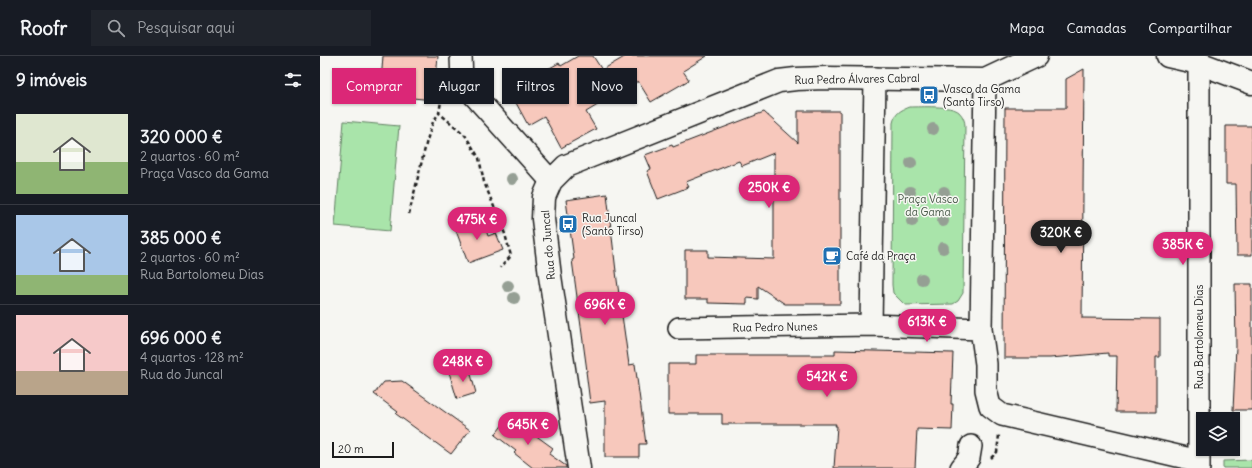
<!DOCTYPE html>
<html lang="pt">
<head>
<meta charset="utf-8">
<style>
  :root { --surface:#171b24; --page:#20242c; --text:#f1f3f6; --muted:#9ea1a6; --line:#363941; --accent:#db2777 }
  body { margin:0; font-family:Delius,sans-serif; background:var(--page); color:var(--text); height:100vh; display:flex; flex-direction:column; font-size:15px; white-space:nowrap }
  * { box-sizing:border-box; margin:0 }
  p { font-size:13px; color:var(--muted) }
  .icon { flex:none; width:22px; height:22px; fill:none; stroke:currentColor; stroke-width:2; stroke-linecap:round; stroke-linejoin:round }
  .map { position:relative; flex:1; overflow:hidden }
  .drawer { display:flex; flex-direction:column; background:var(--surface); width:320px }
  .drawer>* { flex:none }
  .guide { position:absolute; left:12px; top:12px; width:380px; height:36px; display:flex; gap:8px }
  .fabs { position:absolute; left:876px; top:356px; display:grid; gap:8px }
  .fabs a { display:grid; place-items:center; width:44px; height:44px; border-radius:0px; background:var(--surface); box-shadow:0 1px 3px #0004; font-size:20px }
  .scale { position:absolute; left:12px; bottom:10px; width:62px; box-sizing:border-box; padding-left:4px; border:2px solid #1c1c1c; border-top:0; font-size:11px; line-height:14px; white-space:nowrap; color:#1c1c1c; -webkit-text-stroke:3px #f6f6f2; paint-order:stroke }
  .price { position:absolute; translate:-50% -34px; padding:0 9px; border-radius:14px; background:var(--accent); color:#fff; font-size:13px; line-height:26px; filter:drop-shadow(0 1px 2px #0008) }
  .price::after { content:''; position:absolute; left:50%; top:24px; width:12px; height:9px; margin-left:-6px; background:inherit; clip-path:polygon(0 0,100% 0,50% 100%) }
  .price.current { background:#222; color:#fff }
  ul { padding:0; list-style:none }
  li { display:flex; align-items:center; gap:12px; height:100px; padding:0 16px }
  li+li { border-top:1px solid var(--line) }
  li span { display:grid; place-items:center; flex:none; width:112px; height:80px; border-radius:0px; color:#555 }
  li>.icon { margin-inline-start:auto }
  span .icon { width:48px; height:48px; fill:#fffc; stroke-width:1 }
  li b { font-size:17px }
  h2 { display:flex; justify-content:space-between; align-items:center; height:48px; padding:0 16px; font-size:17px }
  .chip { padding:0 14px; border-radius:0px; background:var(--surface); box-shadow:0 1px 3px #0004; font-size:14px; line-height:36px }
  .chip.current { background:var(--accent); color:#fff }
  header { display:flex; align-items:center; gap:24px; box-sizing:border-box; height:56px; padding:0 20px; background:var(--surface); border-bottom:1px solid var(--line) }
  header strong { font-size:19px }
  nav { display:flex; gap:22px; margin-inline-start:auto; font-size:14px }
  .search { width:280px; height:36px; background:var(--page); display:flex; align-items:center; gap:10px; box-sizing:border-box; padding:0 14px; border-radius:0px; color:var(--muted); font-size:15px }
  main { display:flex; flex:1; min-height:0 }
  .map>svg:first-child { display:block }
  .green { fill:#a9e4aa; stroke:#628063 }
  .building { fill:#f7c8bc; stroke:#1c1c1c }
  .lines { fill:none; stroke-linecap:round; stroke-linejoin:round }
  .street-casing { stroke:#1c1c1c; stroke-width:24 }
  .secondary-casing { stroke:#1c1c1c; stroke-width:25 }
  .path { stroke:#1c1c1c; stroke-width:2.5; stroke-dasharray:4 3; stroke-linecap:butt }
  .street { stroke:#f6f6f2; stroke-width:21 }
  .secondary { stroke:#f6f6f2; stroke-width:22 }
  .tree { fill:#959f94 }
  .labels { text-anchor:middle; stroke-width:3; stroke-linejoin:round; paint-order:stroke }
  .street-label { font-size:11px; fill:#1c1c1c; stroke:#f6f6f2 }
  .poi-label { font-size:11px; fill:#1c1c1c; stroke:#f6f6f2; text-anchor:start }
  .park-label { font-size:11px; fill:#465847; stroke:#f6f6f2 }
</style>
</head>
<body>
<header>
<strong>Roofr</strong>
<div class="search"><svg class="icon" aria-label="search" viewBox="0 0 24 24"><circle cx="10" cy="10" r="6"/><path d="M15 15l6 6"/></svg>Pesquisar aqui</div>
<nav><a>Mapa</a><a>Camadas</a><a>Compartilhar</a></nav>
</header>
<main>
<section class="drawer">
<h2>9 imóveis<svg class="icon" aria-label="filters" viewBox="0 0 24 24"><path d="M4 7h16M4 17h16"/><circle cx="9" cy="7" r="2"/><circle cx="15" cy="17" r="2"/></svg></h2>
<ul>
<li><span style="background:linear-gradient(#dfe7d0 60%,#8fb573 0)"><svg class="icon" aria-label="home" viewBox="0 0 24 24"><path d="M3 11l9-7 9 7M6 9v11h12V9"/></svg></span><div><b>320 000 €</b><p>2 quartos · 60 m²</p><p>Praça Vasco da Gama</p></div></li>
<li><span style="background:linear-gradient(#a9c7e8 75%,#8fb573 0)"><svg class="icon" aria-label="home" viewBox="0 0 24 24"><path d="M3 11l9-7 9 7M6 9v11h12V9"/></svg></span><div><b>385 000 €</b><p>2 quartos · 60 m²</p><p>Rua Bartolomeu Dias</p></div></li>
<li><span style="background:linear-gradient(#f6c9c9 70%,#b9a48a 0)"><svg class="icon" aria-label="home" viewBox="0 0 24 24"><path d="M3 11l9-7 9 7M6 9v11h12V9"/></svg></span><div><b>696 000 €</b><p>4 quartos · 128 m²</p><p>Rua do Juncal</p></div></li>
</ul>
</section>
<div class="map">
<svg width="932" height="412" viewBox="0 0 932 412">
  <rect width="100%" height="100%" fill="#f6f6f2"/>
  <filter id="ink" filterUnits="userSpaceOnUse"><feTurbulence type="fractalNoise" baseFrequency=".025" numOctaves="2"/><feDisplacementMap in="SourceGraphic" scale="8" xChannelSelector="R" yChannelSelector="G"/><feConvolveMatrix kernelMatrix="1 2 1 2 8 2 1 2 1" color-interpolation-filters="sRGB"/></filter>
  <g filter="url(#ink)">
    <path class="green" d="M589,51C601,51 631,49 639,56C643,60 645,65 645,70L643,237L638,245L633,248L585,249L573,237L572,229L573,67C575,57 581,54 589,51Z
      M24,65L79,70L70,175L15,170Z
      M932,404V412H903V405Z"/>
    <path class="building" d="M63,0H118L114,44L60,39Z
      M258,0H273L282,14L306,0H387L363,15L369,24L331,46L318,25L266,56L276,73L241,92L224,60L208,69L189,34L239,7L241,10Z
      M764,13L762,262L840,263V301H836V356H796L797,300H788V297L730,302H684L685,52H746V23Z
      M478,55H520V248H465L438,230V243L427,242V248L388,247V243H365V194H388V201L454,203V97L422,110L419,105L366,126L369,131L338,143L327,115L331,113L325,99L352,89L353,91L444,56L478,87Z
      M906,70H932V199H917L916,128H906Z
      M287,138L297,224L309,309L315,308L326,388H319V401H285V345L270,347L266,315H267L252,204L254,203L246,144Z
      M162,161L168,180L176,177L183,194L148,207L135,172Z
      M915,228H932V354H913L916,290Z
      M515,294L633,297L631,348H633L632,374L597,373L595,412H514L517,370H515L516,368H402V358H348V308H376V299H515Z
      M149,311L156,337L137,343L129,316Z
      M82,325L150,374L131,398L76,358L78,356L54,338L64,326Z
      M189,360L233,392L229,398L246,410V412H213L194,397L196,395L175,379Z"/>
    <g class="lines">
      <defs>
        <path id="street" d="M141,0L142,26L231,125
          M555,22L551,269L661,273L665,24
          M359,272L551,269
          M661,273L666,308V334L670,350L682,359L879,405
          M641,412L649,402L651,390
          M879,412V7"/>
        <path id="secondary" d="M848,0L879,7L932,27
          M259,412L230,220L223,163L224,141L231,125L246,110L459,25L476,23L505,22L665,24L716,0"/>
      </defs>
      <use href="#street" class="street-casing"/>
      <use href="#secondary" class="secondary-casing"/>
      <path class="path" d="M123,34L119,57L145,79L159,102L164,126L185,178L191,200L180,212
        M89,158L107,84L113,66L119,57
        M671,402L677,396L679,379"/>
      <use href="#street" class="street"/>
      <use href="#secondary" class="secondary"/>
    </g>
    <g class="tree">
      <circle cx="613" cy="73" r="6"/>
      <circle cx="591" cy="107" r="6"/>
      <circle cx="192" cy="123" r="6"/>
      <circle cx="590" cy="136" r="6"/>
      <circle cx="624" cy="136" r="6"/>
      <circle cx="592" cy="165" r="6"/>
      <circle cx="623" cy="165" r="6"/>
      <circle cx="623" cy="192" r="6"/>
      <circle cx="602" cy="223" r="6"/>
      <circle cx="188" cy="230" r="6"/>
      <circle cx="194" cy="242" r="6"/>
    </g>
  </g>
  <defs>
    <symbol id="bus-square" viewBox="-11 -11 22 22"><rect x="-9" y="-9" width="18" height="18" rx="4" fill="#1f6fb2" stroke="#f6f6f2"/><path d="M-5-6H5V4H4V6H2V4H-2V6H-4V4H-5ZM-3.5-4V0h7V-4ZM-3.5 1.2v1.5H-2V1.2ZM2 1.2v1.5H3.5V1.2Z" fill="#fff"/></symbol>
    <symbol id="cafe-square" viewBox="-11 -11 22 22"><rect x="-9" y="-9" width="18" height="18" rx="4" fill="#1f6fb2" stroke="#f6f6f2"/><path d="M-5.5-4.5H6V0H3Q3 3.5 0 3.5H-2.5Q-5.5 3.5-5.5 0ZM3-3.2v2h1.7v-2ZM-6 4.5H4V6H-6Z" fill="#fff"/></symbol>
  </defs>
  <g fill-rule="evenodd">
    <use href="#bus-square" x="598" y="28" width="22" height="22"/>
    <use href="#bus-square" x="237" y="157" width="22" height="22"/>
    <use href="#cafe-square" x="501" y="189" width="22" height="22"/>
  </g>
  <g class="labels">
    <g class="street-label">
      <text transform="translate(537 23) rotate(-1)" y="4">Rua Pedro Álvares Cabral</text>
      <text transform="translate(228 189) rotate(-95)" y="4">Rua do Juncal</text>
      <text transform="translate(455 271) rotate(-1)" y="4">Rua Pedro Nunes</text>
      <text transform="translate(879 281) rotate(-90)" y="4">Rua Bartolomeu Dias</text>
    </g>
    <g class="poi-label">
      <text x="623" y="37">Vasco da Gama<tspan x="623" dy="13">(Santo Tirso)</tspan></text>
      <text x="262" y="166">Rua Juncal<tspan x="262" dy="13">(Santo Tirso)</tspan></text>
      <text x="526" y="204">Café da Praça</text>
    </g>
    <g class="park-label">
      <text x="608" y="147">Praça Vasco<tspan x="608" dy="13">da Gama</tspan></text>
    </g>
  </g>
</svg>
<div class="fabs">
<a><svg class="icon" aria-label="layers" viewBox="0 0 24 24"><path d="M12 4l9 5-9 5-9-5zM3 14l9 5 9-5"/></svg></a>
</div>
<div class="scale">20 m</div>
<b class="price" style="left:449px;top:153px">250K €</b>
<b class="price" style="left:157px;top:185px">475K €</b>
<b class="price current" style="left:741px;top:198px">320K €</b>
<b class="price" style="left:863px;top:210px">385K €</b>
<b class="price" style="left:285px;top:270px">696K €</b>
<b class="price" style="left:607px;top:287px">613K €</b>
<b class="price" style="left:143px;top:327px">248K €</b>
<b class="price" style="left:507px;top:342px">542K €</b>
<b class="price" style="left:208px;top:390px">645K €</b>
<div class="guide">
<a class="chip current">Comprar</a>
<a class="chip">Alugar</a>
<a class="chip">Filtros</a>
<a class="chip">Novo</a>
</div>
</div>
</main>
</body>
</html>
